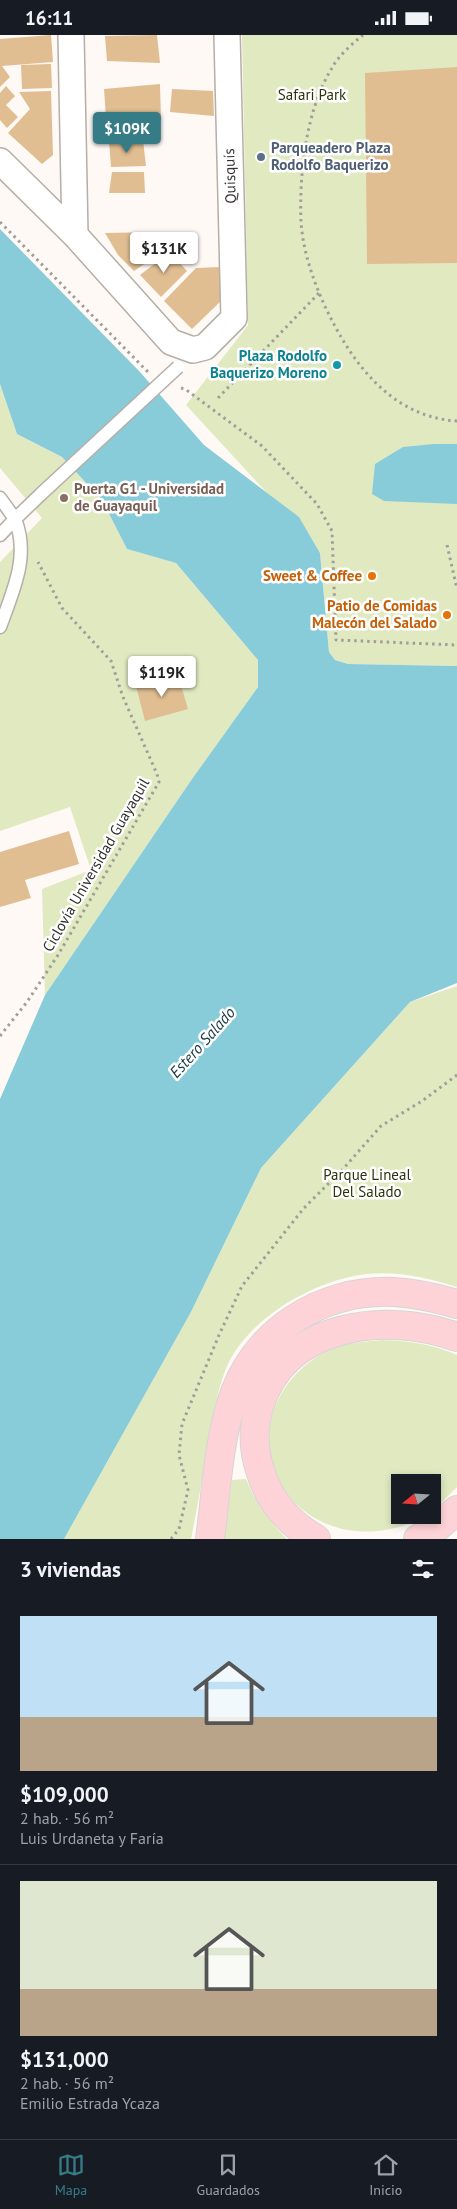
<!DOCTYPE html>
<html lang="es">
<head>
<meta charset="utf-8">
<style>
  :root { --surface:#171b24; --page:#20242c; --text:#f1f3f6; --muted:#9ea1a6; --line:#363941; --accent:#367c87 }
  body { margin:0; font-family:"PT Sans",sans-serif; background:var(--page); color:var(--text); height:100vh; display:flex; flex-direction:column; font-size:19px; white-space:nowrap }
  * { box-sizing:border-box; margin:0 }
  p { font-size:16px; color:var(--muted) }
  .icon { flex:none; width:28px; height:28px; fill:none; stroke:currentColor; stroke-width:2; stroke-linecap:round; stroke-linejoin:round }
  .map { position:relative; height:1504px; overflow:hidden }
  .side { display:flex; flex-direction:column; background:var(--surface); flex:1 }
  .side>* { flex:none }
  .needle { width:32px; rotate:252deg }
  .buttons { position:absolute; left:391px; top:1439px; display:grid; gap:10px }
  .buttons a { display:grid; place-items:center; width:50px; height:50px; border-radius:0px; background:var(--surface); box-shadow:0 2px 8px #0003; font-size:25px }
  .price { position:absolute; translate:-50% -42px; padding:0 11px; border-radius:5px; background:#fff; color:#222; font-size:16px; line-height:32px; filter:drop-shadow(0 1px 2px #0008) }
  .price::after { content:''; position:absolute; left:50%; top:30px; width:15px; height:11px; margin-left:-8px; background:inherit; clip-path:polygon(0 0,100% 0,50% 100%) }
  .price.current { background:var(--accent); color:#fff }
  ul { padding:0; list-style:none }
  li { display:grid; align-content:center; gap:10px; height:265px; padding:0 20px }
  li+li { border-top:1px solid var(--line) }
  li span { display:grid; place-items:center; height:155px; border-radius:0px; color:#555 }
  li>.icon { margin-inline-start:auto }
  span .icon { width:90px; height:90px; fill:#fffc; stroke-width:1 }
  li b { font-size:21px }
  h2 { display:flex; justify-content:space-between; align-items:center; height:60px; padding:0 20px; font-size:21px }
  .status { display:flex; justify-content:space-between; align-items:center; height:35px; padding:0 25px; background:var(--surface); direction:ltr }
  .status svg { height:14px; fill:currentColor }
  .tab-bar { display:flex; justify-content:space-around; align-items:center; height:70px; border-top:1px solid var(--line); background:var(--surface); font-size:14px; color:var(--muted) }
  .tab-bar a { display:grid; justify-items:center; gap:2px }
  .tab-bar .current { color:var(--accent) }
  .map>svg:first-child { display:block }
  .green { fill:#e1e9c1 }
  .water { fill:#89ccd9 }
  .building { fill:#e0be92 }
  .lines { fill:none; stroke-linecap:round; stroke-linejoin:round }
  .service-casing { stroke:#b6aea8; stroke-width:15 }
  .minor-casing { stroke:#b6aea8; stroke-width:28 }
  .primary-casing { stroke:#d6d5d5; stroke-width:30 }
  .path { stroke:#a29d9a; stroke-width:3; stroke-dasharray:2.5 4; stroke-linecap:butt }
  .service { stroke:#fff; stroke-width:12 }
  .minor { stroke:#fff; stroke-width:25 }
  .primary { stroke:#fed3d7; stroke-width:28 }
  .service-bridge-casing { stroke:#b6aea8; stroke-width:15; stroke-linecap:butt }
  .service-bridge { stroke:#fff; stroke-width:12 }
  .service-dot { fill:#5c6f8a; stroke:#fff; stroke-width:2 }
  .culture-dot { fill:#0f9aa8; stroke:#fff; stroke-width:2 }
  .education-dot { fill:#8d6e63; stroke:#fff; stroke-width:2 }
  .food-dot { fill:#e8710a; stroke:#fff; stroke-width:2 }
  .labels { text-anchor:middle; stroke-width:5; stroke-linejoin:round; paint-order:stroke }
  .park-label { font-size:15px; fill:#2d320a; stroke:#fff }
  .service-label { font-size:15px; font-weight:bold; fill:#4e5e75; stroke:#fff; text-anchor:start }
  .street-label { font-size:15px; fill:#332f2d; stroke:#fff }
  .culture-label { font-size:15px; font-weight:bold; fill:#0d838f; stroke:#fff; text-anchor:end }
  .education-label { font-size:15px; font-weight:bold; fill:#785e54; stroke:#fff; text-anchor:start }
  .food-label { font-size:15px; font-weight:bold; fill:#c56008; stroke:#fff; text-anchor:end }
  .water-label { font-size:16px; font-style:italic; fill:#18393f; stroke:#fff }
</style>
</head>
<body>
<div class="status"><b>16:11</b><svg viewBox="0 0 49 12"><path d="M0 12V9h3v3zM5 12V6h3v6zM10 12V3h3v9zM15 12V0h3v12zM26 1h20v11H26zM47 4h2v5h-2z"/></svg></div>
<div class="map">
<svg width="457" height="1504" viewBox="0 0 457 1504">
  <rect width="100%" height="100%" fill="#fef9f5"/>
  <path class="green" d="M242,0H457V631L348,629L335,625L329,617L320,518L299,483L268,459L186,370L248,290Z
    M0,349L17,399L62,422L102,465L127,514L176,528L258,625V652L192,744L45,960L42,854L91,835L70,772L0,796V527L42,483L0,433Z
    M457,951V1252C429,1243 397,1236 367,1239C314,1245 245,1284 225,1336C216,1360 213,1385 208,1410C203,1441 197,1473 191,1504H64L191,1277L261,1133L410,967Z
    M382,1305C409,1306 433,1309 457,1320V1452L433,1476L432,1448H400V1480H428C385,1504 330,1504 293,1466C287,1458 278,1447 275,1438C256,1389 282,1339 327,1316C344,1307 364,1307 382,1305Z
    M246,1444C257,1470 268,1485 287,1504H224L232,1445Z"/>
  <path class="water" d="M0,194L140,337L204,410L299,482L320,518L329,617L335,625L348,629L457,631V948L410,967L261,1133L191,1277L64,1504H0V1064L45,960L192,744L258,652V625L176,528L127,514L102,465L62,422L17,399L0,349Z
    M434,409H457V469L384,466L372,459L375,429L403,412Z"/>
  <path class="building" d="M51,0L53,27L2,31L10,42L0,52V4Z
    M157,0L160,28L107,26L105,1Z
    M51,29L52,53L22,54L21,30Z
    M457,32V228L367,229L365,38Z
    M160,49L161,85L106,83L104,54Z
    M6,51L15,61L6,70L18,82L7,93L0,85V58Z
    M172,54L213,56L214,81L170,77Z
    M51,56L53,120L42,129L8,98L30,74L19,57Z
    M143,105L146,131L111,132L109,106Z
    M112,137H144L145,158H109Z
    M157,197L170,212L134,236L118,220L105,198Z
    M170,217L187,236L161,262L140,240Z
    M220,232L221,266L192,294L164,266L196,233Z
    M178,640L188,674L145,686L136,651Z
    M69,796L79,829L25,845L31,863L0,872V817Z"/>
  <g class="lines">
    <defs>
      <path id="service" d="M0,463L15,484L0,500
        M0,592C13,556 30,521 15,484L41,459"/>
      <path id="minor" d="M71,0L75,200
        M0,126L75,200L171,307L193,315L205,312L234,283L227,0"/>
      <path id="primary" d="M210,1504C216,1460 218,1412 231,1369C252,1297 321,1254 394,1257C415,1258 436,1263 457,1269
        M316,1504C288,1488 269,1466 260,1435C253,1414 253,1393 259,1372C284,1288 386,1276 457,1302
        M418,1504L437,1492L457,1475"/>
    </defs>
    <use href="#service" class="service-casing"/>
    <use href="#minor" class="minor-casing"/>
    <use href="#primary" class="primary-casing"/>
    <path class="path" d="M363,0C352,9 339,20 332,33C306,74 299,140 301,187C303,215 312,242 323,267C349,324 389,382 457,386
      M0,187L149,338
      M181,353L185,354L262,411L317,469L332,496L336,605L457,610
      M218,363L319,258
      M447,510L457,554
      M0,1001L27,967L58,920L159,747L157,739L123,662L111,626L62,573L38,527
      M171,1504L179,1494L188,1455L179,1420L182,1389L219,1300L242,1251L304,1173L343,1134L381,1091L422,1066L457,1040"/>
    <use href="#service" class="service"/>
    <use href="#minor" class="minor"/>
    <use href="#primary" class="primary"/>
    <defs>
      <path id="service-bridge" d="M41,459L178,332"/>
    </defs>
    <use href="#service-bridge" class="service-bridge-casing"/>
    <use href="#service-bridge" class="service-bridge"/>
  </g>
  <circle class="service-dot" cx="261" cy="122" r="5"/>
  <circle class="culture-dot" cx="337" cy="330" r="5"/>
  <circle class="education-dot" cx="64" cy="463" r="5"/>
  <g class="food-dot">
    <circle cx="372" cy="541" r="5"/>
    <circle cx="447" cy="580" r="5"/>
  </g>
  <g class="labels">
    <g class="park-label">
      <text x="312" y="65">Safari Park</text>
      <text x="367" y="1145">Parque Lineal<tspan x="367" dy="17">Del Salado</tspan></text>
    </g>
    <g class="service-label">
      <text x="271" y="118">Parqueadero Plaza<tspan x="271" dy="17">Rodolfo Baquerizo</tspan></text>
    </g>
    <g class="street-label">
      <text transform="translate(230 141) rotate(-92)" y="5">Quisquís</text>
      <text transform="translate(96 830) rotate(-60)" y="5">Ciclovía Universidad Guayaquil</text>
    </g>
    <g class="culture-label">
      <text x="327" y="326">Plaza Rodolfo<tspan x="327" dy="17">Baquerizo Moreno</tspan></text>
    </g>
    <g class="education-label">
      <text x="74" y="459">Puerta G1 - Universidad<tspan x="74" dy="17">de Guayaquil</tspan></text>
    </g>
    <g class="food-label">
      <text x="362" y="546">Sweet &amp; Coffee</text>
      <text x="437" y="576">Patio de Comidas<tspan x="437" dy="17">Malecón del Salado</tspan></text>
    </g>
    <g class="water-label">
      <text transform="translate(202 1007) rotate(-48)" y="6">Estero Salado</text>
    </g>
  </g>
</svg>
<div class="buttons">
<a><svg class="needle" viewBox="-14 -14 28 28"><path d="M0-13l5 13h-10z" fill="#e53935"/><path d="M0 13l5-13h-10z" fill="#9ea1a6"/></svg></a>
</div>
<b class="price current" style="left:127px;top:119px">$109K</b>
<b class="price" style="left:164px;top:239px">$131K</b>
<b class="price" style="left:162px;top:663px">$119K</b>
</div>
<section class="side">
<h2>3 viviendas<svg class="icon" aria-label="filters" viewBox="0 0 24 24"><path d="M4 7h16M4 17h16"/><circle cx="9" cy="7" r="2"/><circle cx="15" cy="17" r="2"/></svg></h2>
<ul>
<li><span style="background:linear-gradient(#bfe0f5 65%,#b9a48a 0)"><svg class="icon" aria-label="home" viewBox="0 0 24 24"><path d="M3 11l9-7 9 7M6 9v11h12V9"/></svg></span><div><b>$109,000</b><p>2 hab. · 56 m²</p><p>Luis Urdaneta y Faría</p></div></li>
<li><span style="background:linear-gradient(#dfe7d0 70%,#b9a48a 0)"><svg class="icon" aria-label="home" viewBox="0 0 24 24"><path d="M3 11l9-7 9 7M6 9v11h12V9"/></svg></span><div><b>$131,000</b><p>2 hab. · 56 m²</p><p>Emilio Estrada Ycaza</p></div></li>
</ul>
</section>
<nav class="tab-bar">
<a class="current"><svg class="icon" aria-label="map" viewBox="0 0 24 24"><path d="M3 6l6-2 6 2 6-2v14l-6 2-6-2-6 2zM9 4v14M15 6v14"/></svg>Mapa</a>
<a><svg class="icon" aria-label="saved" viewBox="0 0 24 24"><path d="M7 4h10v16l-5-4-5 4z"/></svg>Guardados</a>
<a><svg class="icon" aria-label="home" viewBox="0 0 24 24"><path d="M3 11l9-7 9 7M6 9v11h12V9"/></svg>Inicio</a>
</nav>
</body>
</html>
